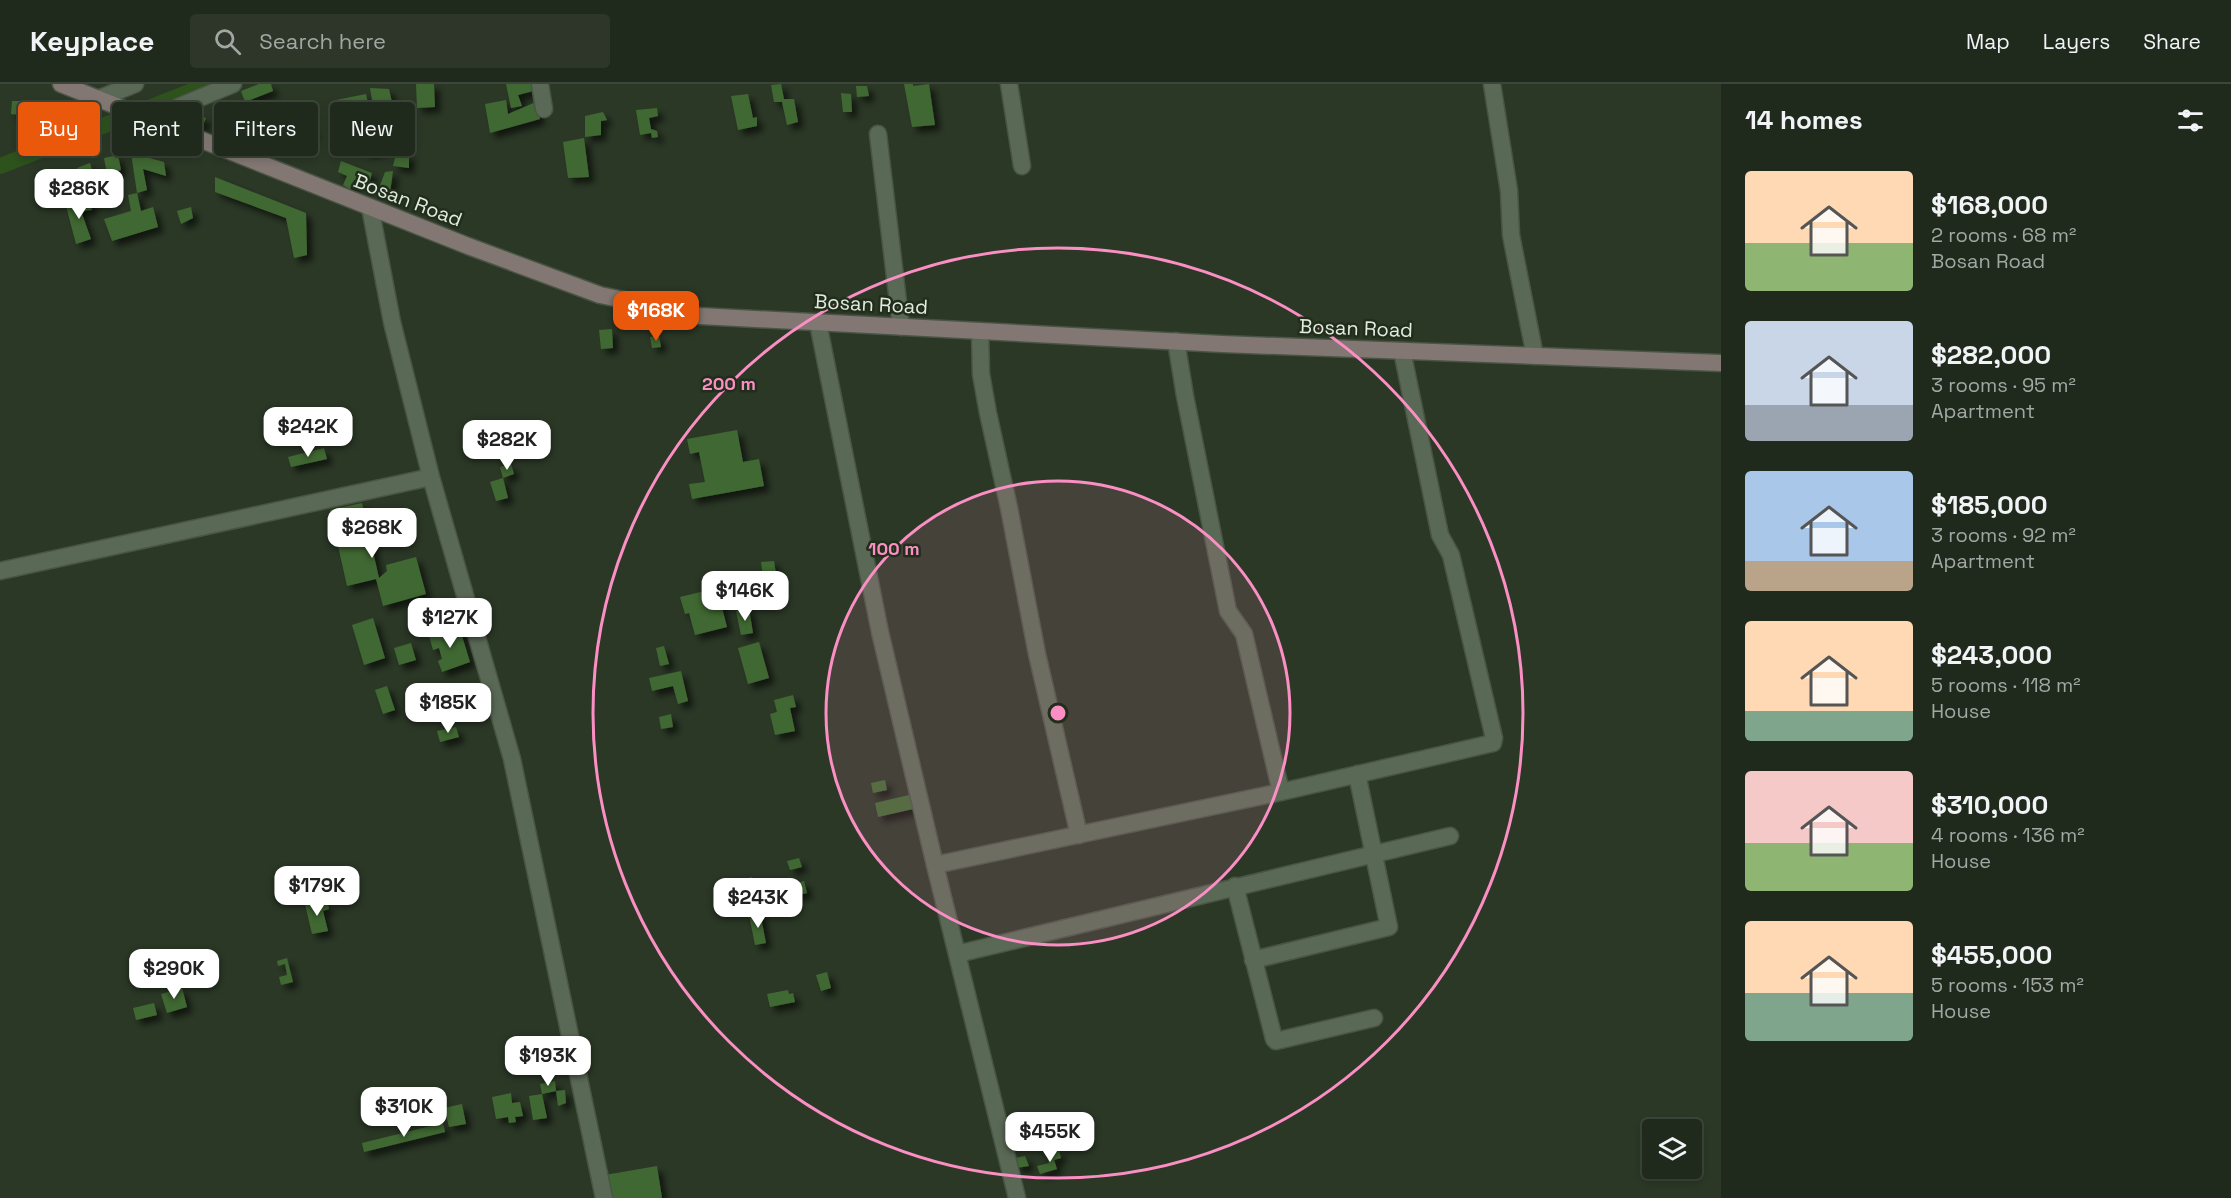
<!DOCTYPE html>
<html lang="en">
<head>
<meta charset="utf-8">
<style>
  :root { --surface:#202a1c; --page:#2d3629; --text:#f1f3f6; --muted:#a2a7a3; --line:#3d463b; --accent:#ea580c }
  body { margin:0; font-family:"Space Grotesk",sans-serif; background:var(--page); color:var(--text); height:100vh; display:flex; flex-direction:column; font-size:22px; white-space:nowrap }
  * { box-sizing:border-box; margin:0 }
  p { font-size:20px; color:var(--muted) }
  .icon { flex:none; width:33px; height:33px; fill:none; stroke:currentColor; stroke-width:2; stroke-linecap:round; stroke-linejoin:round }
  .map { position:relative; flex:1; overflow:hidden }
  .panel { display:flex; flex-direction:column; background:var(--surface); width:510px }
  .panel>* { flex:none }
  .banner { position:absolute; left:18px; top:18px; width:570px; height:54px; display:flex; gap:12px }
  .fabs { position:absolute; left:1642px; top:1035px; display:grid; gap:12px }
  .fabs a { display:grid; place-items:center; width:60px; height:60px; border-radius:6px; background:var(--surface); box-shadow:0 3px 9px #0003,0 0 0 2px var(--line); font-size:30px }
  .price { position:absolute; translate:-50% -51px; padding:0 14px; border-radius:12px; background:#fff; color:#222; font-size:20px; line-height:39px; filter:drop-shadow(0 2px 3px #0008) }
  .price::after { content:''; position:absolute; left:50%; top:36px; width:18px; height:14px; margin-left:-9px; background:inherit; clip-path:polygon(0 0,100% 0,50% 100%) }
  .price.selected { background:var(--accent); color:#fff }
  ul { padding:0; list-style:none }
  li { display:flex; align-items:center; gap:18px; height:150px; padding:0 24px }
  li span { display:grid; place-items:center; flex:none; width:168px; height:120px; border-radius:6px; color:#555 }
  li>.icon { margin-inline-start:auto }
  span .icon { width:72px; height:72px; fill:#fffc; stroke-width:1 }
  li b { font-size:26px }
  h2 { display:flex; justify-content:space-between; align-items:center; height:72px; padding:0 24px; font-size:26px }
  .tag { padding:0 21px; border-radius:6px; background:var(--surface); box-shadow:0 3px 9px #0003,0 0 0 2px var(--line); font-size:21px; line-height:54px }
  .tag.selected { background:var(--accent); color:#fff }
  header { display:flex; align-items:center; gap:36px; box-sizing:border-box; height:84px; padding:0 30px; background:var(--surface); border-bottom:2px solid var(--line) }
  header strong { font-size:28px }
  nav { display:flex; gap:33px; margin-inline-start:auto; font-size:21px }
  .search { width:420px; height:54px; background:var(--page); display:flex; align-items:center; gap:15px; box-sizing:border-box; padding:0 21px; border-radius:6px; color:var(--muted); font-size:22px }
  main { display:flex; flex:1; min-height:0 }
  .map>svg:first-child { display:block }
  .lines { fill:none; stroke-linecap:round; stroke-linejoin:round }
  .canal { stroke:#2d521c; stroke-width:16 }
  .building { fill:#416832; filter:url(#shadow) }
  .minor-casing { stroke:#495445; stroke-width:19 }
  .secondary-casing { stroke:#495445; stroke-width:19 }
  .minor { stroke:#5a6955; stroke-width:16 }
  .secondary { stroke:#827773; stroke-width:16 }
  .ring { fill:none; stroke:#fb8fc4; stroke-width:3 }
  .labels { text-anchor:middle; stroke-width:5; stroke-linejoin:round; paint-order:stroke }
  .street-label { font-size:20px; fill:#e3ebe0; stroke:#212e1c }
  .centre { fill:#fb8fc4; stroke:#212e1c; stroke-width:3 }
  .ring-label { font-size:18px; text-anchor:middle; font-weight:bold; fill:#fb8fc4; stroke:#212e1c; stroke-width:5; stroke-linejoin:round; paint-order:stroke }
</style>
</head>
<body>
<header>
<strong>Keyplace</strong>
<div class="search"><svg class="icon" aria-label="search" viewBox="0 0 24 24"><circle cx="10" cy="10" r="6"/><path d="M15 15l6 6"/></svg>Search here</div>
<nav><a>Map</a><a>Layers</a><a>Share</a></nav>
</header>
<main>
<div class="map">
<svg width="1721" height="1114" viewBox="0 0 1721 1114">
  <defs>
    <filter id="shadow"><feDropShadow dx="5.5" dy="5.5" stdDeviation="3" flood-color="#0009"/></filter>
  </defs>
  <rect width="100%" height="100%" fill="#2b3826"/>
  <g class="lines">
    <path class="canal" d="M0,82L210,0"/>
  </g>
  <path class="building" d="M259,0H271L273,7L245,18L241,7Z
    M416,0H434L435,23L417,24Z
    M506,0H535L537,6L518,11L522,22L511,24Z
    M781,0L784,15H794L798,38L787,41L782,18H774L771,1Z
    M904,0H913V2L929,0L935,41L912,43Z
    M856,2H867L869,12L857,13Z
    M370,4L389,5L394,27H374Z
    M841,9L851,10L852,28H843Z
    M366,10L370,29L339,34L336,16Z
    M748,10L753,34L757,33V42L738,46L731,12Z
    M506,16L508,30L536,18L540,35L490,49L485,20Z
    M12,17H32L29,32L11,30Z
    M657,24L658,32L649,34L651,45L657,47L658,53L652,54L651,49L640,51L636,26Z
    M603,28L607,36L601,37V51L585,53V32Z
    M193,31L206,34L202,43L190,39Z
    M387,31L390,49L379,51L383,65L365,69L361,49L377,46V40L372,41V33Z
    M309,34L313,52L297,58L293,38Z
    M225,45L237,51L234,56L222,51Z
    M584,54L589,93L568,94L563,58Z
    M131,69L164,78L166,92L143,85L147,106L137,109Z
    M396,70H409V84L393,82Z
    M118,71L121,86L107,90L104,74Z
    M341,77L372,89L369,100L354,96L350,105L343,101L347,92L338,88Z
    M90,79L96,100L87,103L77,84Z
    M393,87L390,109L379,104L385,88Z
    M215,93L306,129L307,171L294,174L286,134L215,108Z
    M137,109L141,127L153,123L158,143L112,157L104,135L131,127L128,111Z
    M89,114L92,126L81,127L91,155L76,160L66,122Z
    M191,123L193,134L181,140L177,127Z
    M612,245L613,264L601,265L599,246Z
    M659,252L661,263L652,264L650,253Z
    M737,346L743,378L759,375L764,402L692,415L689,400L705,398L699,368L690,370L687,355Z
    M324,364L327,375L291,383L288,373Z
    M511,380L514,390L503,394L500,383Z
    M503,394L508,414L496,417L490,398Z
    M362,419L379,494L387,487L386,481L416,473L426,510L383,522L376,495L347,502L330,426Z
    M774,477L776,490L763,492L761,478Z
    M717,504L727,543L695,551L689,529L685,530L680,513Z
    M749,524L753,549L741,551L736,527Z
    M373,534L385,574L364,581L352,541Z
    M459,542L470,578L442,588L438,577L442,575L439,564L433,566L429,552Z
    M759,558L769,594L748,600L738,564Z
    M411,559L416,576L399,581L394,564Z
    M664,562L669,580L660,582L656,564Z
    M681,587L688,617L678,620L673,602L652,607L649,594Z
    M387,602L395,626L383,630L375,606Z
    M793,611L796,623L790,624L795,647L775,651L770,630L777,628L774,616Z
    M671,630L673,643L661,645L659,633Z
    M456,643L459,653L440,658L437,647Z
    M885,696L887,706L873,709L871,699Z
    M909,711L913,725L878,733L875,719Z
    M799,774L802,783L790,786L787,777Z
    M752,793L757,816L745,819L740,796Z
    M804,797L807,809L795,812L792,800Z
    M321,816L323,821L328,820L329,825L323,827L328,847L312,850L305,820Z
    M760,828L766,859L755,861L749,831Z
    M287,874L293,898L281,901L279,893L287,891L285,880L278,882L277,877Z
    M827,888L831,904L821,907L816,891Z
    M182,904L187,923L167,929L161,910Z
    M788,906L789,910L793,909L795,918L770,923L767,910Z
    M154,919L157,931L136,936L133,924Z
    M555,997L556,1007L542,1010L540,1000Z
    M565,1006L566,1019L558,1022L556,1007Z
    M511,1009L512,1019L520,1018L523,1032L515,1033L516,1038L509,1039L508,1033L496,1035L492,1013Z
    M542,1010L547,1034L533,1036L529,1012Z
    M462,1020L466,1040L449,1043L444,1024Z
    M443,1039L445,1048L364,1068L362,1059Z
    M1059,1066L1061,1074L1054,1076L1057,1085L1040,1090L1037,1082L1049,1079L1046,1070Z
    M1025,1072L1029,1082L1016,1084L1015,1074Z
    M657,1082L662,1114H609L605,1091Z"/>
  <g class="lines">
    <defs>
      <path id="minor" d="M540,0L544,25
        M1009,0L1022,82
        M1492,0L1509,107L1511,151L1535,272
        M98,15L135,0
        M170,44L178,23L233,0
        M878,50L901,243
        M370,123L392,238L431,393L512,675L604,1114
        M818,239L880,548L935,781L1017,1114
        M980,247L981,290L988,329L1009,424L1037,570L1079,751
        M1176,257L1185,312L1228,527L1244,550L1281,708
        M0,487L431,393
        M935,781L1281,708L1493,659L1494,654L1451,471L1440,451L1402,267
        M1235,802L1274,955L1276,957L1374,934
        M957,870L1450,752
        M1253,876L1389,843L1357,690"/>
      <path id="secondary" d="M61,0L468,162L600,211L700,232L1222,260L1721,279"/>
    </defs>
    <use href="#minor" class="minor-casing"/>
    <use href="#secondary" class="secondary-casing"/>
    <use href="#minor" class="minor"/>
    <use href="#secondary" class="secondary"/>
  </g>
  <circle cx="1058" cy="629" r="232" fill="#fb8fc4" fill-opacity=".12"/>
  <g class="ring">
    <circle cx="1058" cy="629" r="232"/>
    <circle cx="1058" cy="629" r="465"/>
  </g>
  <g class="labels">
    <g class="street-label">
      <text transform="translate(408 116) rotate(21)" y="7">Bosan Road</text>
      <text transform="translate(871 220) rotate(3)" y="7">Bosan Road</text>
      <text transform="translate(1356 244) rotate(2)" y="7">Bosan Road</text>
    </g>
  </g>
  <circle cx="1058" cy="629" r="9" class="centre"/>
  <g class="ring-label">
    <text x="729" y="306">200 m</text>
    <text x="894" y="471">100 m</text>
  </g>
</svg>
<div class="fabs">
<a><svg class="icon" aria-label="layers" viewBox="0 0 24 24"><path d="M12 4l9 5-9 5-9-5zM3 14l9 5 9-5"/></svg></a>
</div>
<b class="price" style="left:79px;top:136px">$286K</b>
<b class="price selected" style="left:656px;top:258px">$168K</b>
<b class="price" style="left:308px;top:374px">$242K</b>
<b class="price" style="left:507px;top:387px">$282K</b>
<b class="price" style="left:372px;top:475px">$268K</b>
<b class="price" style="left:745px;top:538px">$146K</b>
<b class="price" style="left:450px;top:565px">$127K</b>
<b class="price" style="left:448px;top:650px">$185K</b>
<b class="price" style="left:317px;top:833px">$179K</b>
<b class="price" style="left:758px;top:845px">$243K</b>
<b class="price" style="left:174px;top:916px">$290K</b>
<b class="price" style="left:548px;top:1003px">$193K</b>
<b class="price" style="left:404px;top:1054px">$310K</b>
<b class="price" style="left:1050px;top:1079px">$455K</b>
<div class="banner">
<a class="tag selected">Buy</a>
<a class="tag">Rent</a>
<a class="tag">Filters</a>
<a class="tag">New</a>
</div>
</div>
<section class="panel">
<h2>14 homes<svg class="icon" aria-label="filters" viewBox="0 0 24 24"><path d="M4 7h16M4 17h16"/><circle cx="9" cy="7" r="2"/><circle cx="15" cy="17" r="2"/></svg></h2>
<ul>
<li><span style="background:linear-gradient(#ffd9b3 60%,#8fb573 0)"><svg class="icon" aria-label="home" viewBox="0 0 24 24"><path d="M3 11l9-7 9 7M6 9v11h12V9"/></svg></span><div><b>$168,000</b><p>2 rooms · 68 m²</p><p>Bosan Road</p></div></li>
<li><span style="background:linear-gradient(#c9d6e8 70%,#9aa5b1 0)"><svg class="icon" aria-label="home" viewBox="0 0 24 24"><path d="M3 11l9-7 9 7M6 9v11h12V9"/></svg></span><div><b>$282,000</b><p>3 rooms · 95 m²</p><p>Apartment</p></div></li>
<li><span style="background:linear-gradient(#a9c7e8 75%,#b9a48a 0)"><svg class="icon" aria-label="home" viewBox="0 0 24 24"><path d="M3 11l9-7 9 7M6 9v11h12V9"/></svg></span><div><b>$185,000</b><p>3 rooms · 92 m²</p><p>Apartment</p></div></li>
<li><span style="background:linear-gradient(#ffd9b3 75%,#7fa58c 0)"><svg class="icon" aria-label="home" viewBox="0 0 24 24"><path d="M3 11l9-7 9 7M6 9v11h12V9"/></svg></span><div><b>$243,000</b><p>5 rooms · 118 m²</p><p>House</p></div></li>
<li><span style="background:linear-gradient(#f6c9c9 60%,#8fb573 0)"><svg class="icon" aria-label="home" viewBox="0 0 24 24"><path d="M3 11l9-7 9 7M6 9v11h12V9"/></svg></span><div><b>$310,000</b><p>4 rooms · 136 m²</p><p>House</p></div></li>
<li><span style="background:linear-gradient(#ffd9b3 60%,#7fa58c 0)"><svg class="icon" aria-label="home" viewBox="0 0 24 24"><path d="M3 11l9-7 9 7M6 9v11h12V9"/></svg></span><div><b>$455,000</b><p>5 rooms · 153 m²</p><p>House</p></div></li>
</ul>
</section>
</main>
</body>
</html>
